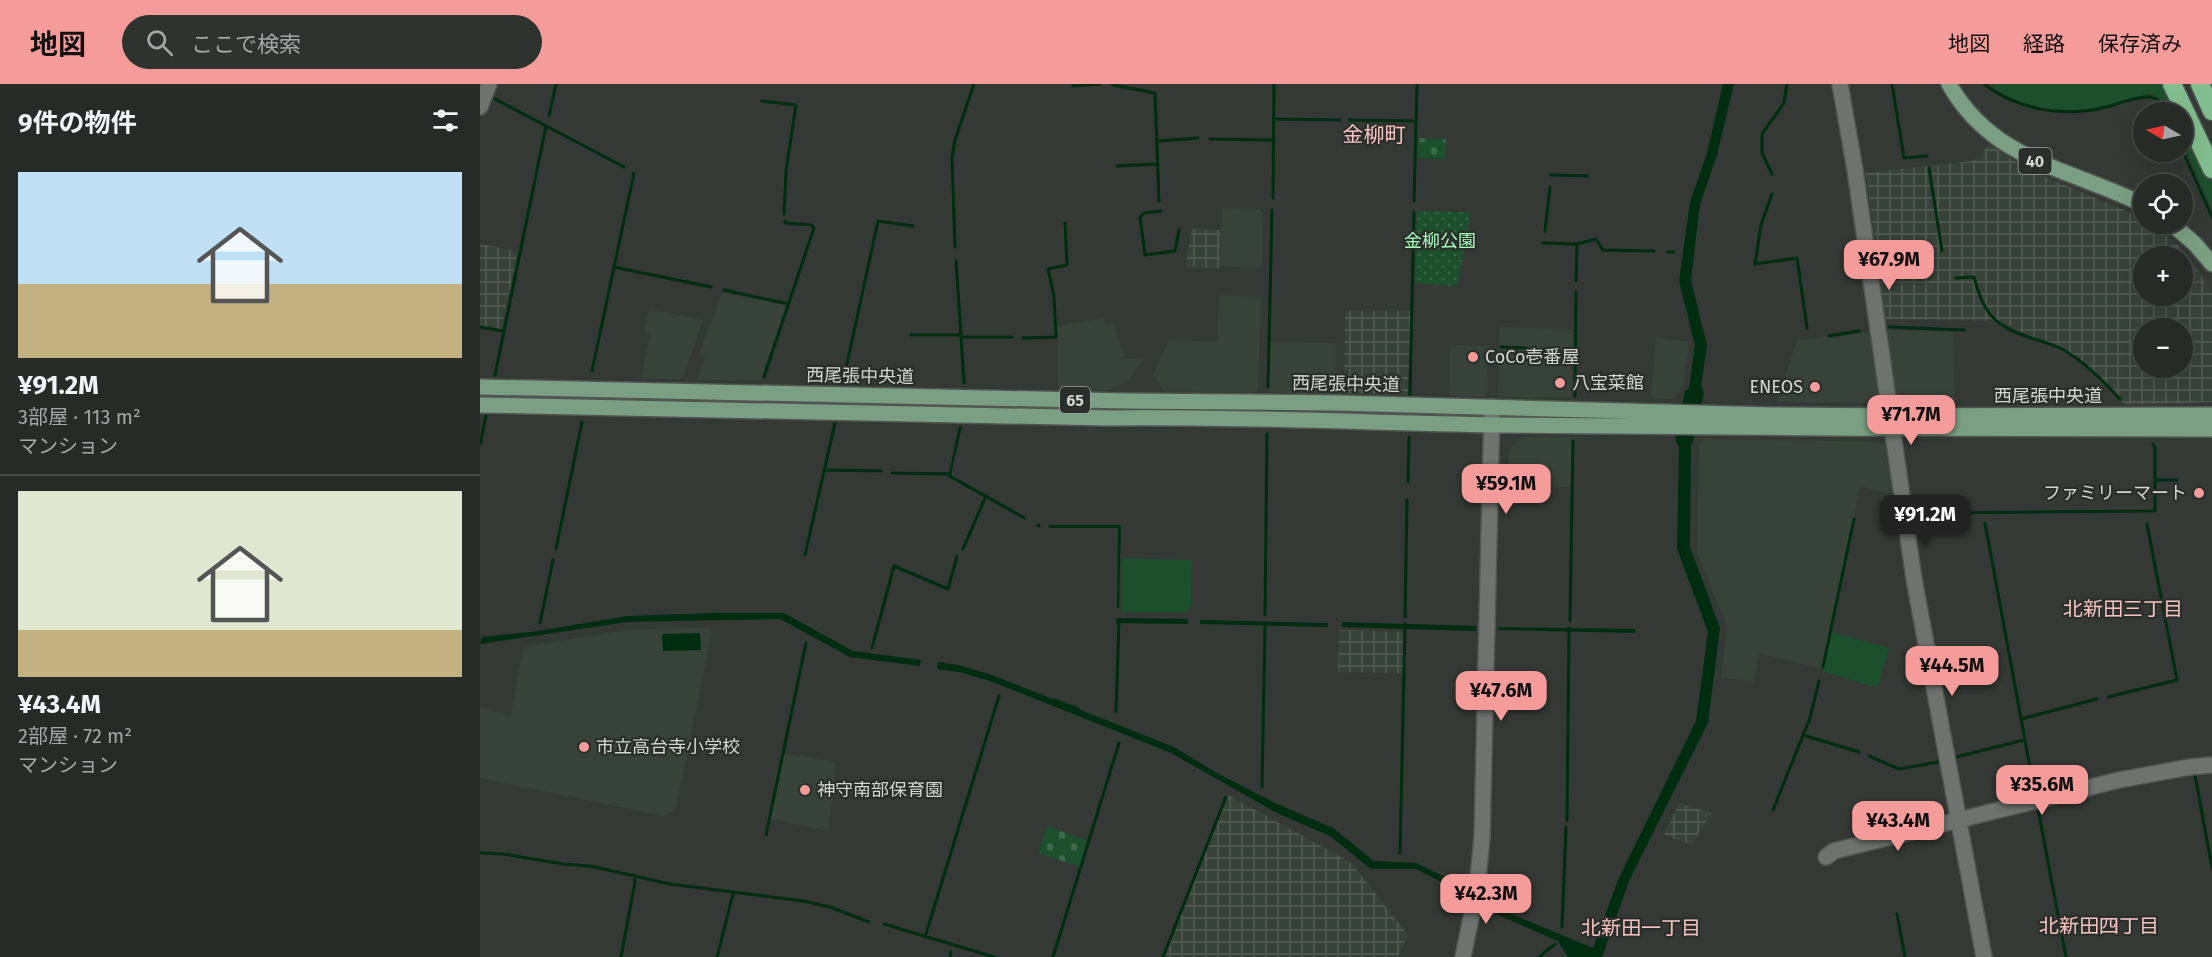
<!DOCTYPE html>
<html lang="ja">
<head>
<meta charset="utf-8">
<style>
  :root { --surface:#272b28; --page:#2f3330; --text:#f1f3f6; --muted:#a4a7a8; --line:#434745; --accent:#f59b9a }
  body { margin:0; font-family:"Fira Sans","Noto Sans JP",sans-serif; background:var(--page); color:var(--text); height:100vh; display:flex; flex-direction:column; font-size:22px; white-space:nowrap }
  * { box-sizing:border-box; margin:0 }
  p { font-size:20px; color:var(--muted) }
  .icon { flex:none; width:33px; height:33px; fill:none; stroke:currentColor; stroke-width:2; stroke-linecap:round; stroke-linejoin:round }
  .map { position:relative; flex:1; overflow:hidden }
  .side { display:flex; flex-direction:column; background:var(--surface); width:480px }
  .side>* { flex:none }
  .needle { width:39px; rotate:279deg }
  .buttons { position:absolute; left:1653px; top:18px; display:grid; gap:12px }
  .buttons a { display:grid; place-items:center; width:60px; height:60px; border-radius:50%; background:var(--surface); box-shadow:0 6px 24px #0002,0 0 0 2px var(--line); font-size:30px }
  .price { position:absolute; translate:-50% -51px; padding:0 14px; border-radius:12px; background:var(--accent); color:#111; font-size:20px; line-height:39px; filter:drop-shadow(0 2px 3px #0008) }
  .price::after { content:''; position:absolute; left:50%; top:36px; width:18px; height:14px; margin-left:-9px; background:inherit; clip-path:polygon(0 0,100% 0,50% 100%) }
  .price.on { background:#222; color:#fff }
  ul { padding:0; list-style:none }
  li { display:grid; align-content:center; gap:12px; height:318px; padding:0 18px }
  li+li { border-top:2px solid var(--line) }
  li span { display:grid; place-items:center; height:186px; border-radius:0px; color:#555 }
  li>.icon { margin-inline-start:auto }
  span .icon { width:108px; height:108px; fill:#fffc; stroke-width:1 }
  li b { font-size:26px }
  h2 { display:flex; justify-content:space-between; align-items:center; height:72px; padding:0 18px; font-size:26px }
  header { display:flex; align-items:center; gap:36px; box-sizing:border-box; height:84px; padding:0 30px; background:var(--accent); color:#111 }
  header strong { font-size:28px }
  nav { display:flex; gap:33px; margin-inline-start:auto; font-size:21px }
  .search { width:420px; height:54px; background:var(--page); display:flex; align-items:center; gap:15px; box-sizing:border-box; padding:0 21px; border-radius:33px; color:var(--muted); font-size:22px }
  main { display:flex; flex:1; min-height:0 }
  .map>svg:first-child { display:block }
  .built { fill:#374239 }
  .industrial { fill:url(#industrial-grid); fill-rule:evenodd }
  .grass { fill:#1c502c }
  .cemetery { fill:url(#cemetery-stones) }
  .park { fill:url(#park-dots) }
  .water { fill:#002d10 }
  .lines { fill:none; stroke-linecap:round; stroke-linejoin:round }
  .stream { stroke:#002d10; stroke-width:3 }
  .secondary-casing { stroke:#525653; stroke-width:18 }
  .primary-casing { stroke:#525653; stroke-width:18 }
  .highway-casing { stroke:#525653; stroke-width:21 }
  .secondary { stroke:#6e736f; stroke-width:15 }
  .primary { stroke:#7a9f82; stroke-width:15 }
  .highway { stroke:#82bd8f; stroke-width:18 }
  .poi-dot { fill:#f59b9a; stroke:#2a2f2b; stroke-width:2 }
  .labels { text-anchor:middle; stroke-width:4.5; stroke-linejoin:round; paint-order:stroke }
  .shield { fill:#2a2f2b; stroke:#a0a3a0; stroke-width:1.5 }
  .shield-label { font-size:16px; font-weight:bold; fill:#d2d5d2 }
  .park-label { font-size:18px; fill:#a7faba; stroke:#2a2f2b }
  .poi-label { font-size:18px; fill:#d2d5d2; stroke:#2a2f2b; text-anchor:start }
  .street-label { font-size:18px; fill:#d2d5d2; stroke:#2a2f2b }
  .neighbourhood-label { font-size:20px; fill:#f6c2c0; stroke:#2a2f2b }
  .quarter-label { font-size:21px; fill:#f6c2c0; stroke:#2a2f2b }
</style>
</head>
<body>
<header>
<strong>地図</strong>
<div class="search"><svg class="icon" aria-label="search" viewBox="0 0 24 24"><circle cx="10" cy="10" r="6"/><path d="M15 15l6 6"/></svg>ここで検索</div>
<nav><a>地図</a><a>経路</a><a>保存済み</a></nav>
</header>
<main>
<section class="side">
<h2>9件の物件<svg class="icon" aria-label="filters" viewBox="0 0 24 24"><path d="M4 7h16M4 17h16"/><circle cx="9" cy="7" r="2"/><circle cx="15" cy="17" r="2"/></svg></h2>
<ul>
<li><span style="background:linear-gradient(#bfe0f5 60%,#c2b280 0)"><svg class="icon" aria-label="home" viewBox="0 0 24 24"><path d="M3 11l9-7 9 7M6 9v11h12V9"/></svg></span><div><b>¥91.2M</b><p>3部屋 · 113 m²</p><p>マンション</p></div></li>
<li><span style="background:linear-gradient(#dfe7d0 75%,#c2b280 0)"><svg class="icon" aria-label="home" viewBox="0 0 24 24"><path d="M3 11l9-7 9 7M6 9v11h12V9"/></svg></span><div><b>¥43.4M</b><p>2部屋 · 72 m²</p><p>マンション</p></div></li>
</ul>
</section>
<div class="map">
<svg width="1732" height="873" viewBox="0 0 1732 873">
  <defs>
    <pattern id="industrial-grid" width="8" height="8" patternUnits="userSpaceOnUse" patternTransform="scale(1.5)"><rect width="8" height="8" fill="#374239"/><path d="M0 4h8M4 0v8" fill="none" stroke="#535c55"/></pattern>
    <pattern id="cemetery-stones" width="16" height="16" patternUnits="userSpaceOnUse" patternTransform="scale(1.5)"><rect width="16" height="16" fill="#1c502c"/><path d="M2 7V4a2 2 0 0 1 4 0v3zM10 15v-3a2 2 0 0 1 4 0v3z" fill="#3c684a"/></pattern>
    <pattern id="park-dots" width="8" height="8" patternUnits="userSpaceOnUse" patternTransform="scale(1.5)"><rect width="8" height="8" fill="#1c502c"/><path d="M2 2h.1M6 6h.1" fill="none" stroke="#3c684a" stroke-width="1.8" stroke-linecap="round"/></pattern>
  </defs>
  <rect width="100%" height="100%" fill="#343935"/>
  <path class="built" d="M742,124L779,125L783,129L782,184L740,182Z
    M242,209L306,221L280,297L217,296L225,273L219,270Z
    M739,211L781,213L778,306L774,309L684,307L673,291L689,256L737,258Z
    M169,225L223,236L203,293L198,295H161L170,250L164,248Z
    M624,234L625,239L633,238L645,275L664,274L649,296L628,306L578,304L577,242Z
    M1019,243L1093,245L1092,314L1021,313L1018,310Z
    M1406,246L1473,248L1475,320H1425L1414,311Z
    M1390,248L1399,312L1392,319L1297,318L1317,256L1348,252V254Z
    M1176,253L1210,258L1203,304L1191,315L1174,314L1171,311Z
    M790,258L855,259V305L850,310L789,308Z
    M970,261L1008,262L1007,309L1004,313L969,312Z
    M1041,353H1091V403L1028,402L1029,366Z
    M1225,355L1400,358L1408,365L1416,412L1380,402L1342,585L1279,569L1274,598L1241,593L1247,543L1217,468L1219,361Z
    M228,543L232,547L196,724L183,732L0,694V624L31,631L43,563L147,546Z
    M304,669L356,678L348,747L290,735Z"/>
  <path class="industrial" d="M1509,60L1549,86L1644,126L1663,137L1664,140H1669L1697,160L1717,184L1732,209V318L1645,321L1620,292L1583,264L1554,254L1521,237L1405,235L1386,89L1492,77L1500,73ZM1702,172V212H1664V172ZM1702,244V284H1664V244Z
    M712,145L741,146L740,184L705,183Z
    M0,160L38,167L21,245L0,242Z
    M865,227H930L928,311L866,309L864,306Z
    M859,546L924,548L923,589L858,588Z
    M748,711L865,775L873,781L928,851L918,873H685Z
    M1199,719L1231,729L1212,761L1184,751Z"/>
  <path class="grass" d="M1510,0H1684L1698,28H1688C1684,18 1681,12 1669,10C1651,15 1632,22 1614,24C1579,29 1537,24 1510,0Z
    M1702,37L1732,98V126L1703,59Z
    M642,474L712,476L711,522L707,528H641Z
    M1351,548L1409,564L1399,600L1394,603L1343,587Z"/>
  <path class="cemetery" d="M939,54L966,55L965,75L938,74Z
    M567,742L608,757L600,783L558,769Z"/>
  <path class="park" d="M937,127L991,128L977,202L935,199Z"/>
  <path class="water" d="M1243,0H1254L1237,71L1220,120L1211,196L1227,262L1221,302L1224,309L1214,355L1211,361L1210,463L1240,544L1228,639L1149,797L1122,873H1088L1078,857L1016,830L1019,825L1113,864L1138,796L1216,637L1228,548L1197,465L1199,363L1195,356L1205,307L1209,304L1215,261L1199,197L1210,118L1227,69Z
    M479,342H482L471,391L546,433L545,436L468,393Z
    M569,441H641L639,524H637L638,444H569Z
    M233,529H304L373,567L441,576L440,582L370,573L300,535L147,538L0,560L2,553L58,547L147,532Z
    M636,534L708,535V540L636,539Z
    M720,536L848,539V543L720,540Z
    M862,538L996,542V547L862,543Z
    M1018,543L1155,545V549L1018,546Z
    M220,549L221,566L183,567L182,550Z
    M458,578L478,581L512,591L694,663L735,688L795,719L853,744L894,777L936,779L982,801L978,806L936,785H891L850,752L797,729L691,669L510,597L479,588L457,585Z"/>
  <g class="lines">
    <path class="stream" d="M1412,0L1424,74L1447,72
      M1504,0C1538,26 1585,34 1626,23C1638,20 1660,11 1671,13C1679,14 1683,22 1686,28
      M633,1L675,9L679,117
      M593,2L620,0
      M15,15L144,83
      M282,17L316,21L306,87L304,130
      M69,32L76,0
      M794,35L860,36
      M869,36L936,37
      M730,55L794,56
      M677,57L718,54
      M1702,65L1732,133
      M637,82L678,80
      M1449,84L1462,167
      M1292,90L1282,69V50L1304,19L1307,0
      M1071,91L1108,92
      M1292,110L1281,141L1275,180L1317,174L1327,244
      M793,114L794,0
      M934,117L937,0
      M681,127L664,129L660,133L665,171L695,167L699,146
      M1065,147L1070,103
      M1063,159L1097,160L1116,155L1123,166L1174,167
      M475,163L472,74L475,56L494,0
      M1187,168H1194
      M476,176L484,299
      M134,183L231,203
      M1476,194L1494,193C1502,225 1512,241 1545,252C1556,256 1570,259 1580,264C1603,276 1623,297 1640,315
      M1096,197L1097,160
      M244,206L308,220
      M0,243L23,247
      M1409,243L1485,246
      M431,251H481
      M1349,252L1379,247
      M481,253H532
      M543,254L576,253L574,212L568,185L587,181L585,139
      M1021,263L1047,264
      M112,287L154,89
      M15,291L66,42
      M284,293L334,144L332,141L305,139V137
      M363,298L398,137L433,142
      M788,303L792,126
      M930,311L934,128
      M1095,312L1096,208
      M0,360L6,332
      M344,386L401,387
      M412,389L470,390
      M1675,396H1697
      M928,398L929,353
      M1456,429L1675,427V363L1673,360
      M1505,439L1554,705
      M558,441L559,442
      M76,465L102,338
      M483,465L506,412
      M325,471L355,339
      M785,531L787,350
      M925,533L927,416
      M1090,537L1093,357
      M60,539L73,476
      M392,564L414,482L468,505L477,472
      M1343,583L1374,435
      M1628,613L1697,596L1667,440
      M574,616L598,625
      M636,628L639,538
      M1541,635L1617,615
      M1323,651L1379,668
      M1389,672L1419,685L1458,678
      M1476,673L1544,656
      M1715,691L1732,784
      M782,703L785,542
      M1558,725L1586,873
      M1293,726L1330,634L1339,597
      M1087,737L1089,544
      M286,751L326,559
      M0,769L24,770L83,780L110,782L190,800L323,817L350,823L389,838
      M920,769L925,540
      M1417,830L1425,873
      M404,840L514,873
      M1082,843L1086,743
      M445,853L519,612
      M141,873L155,798L154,791
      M237,873L253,810
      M470,873L471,868
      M573,873L639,659
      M683,873L746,713
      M1059,873L1075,860"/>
    <defs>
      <path id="secondary" d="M1360,0L1375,86L1434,495L1504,873
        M0,23L9,0
        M1346,773L1354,767L1639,696L1710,683L1732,681
        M983,873L997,804L1002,754L1012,323"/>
      <path id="primary" d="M1469,0C1513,78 1592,85 1664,121
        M1692,140L1715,160L1732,180
        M0,303L647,317L858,319L1293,331L1411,332L1732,331
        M0,321L628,334C758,332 887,339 1016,341C1255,344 1493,345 1732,345"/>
      <path id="highway" d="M1692,0L1732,85
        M1720,0L1732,27"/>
    </defs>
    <use href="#secondary" class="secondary-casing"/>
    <use href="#primary" class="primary-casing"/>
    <use href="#highway" class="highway-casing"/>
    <use href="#secondary" class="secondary"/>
    <use href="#primary" class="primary"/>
    <use href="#highway" class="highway"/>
  </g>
  <g class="poi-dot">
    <circle cx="993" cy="273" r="6"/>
    <circle cx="1080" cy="299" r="6"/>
    <circle cx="1335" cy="303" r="6"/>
    <circle cx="1719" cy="409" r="6"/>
    <circle cx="104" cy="663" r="6"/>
    <circle cx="325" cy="706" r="6"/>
  </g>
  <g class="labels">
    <g class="shield">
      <rect x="1538.5" y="64" width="33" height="26" rx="4.5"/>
      <rect x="580" y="303" width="30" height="26" rx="4.5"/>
    </g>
    <g class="shield-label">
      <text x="1555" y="83">40</text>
      <text x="595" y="322">65</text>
    </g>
    <g class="park-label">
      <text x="960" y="163">金柳公園</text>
    </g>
    <g class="poi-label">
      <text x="1005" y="279">CoCo壱番屋</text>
      <text x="1092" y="305">八宝菜館</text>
      <text x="1323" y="309" text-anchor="end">ENEOS</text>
      <text x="1707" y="415" text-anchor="end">ファミリーマート</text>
      <text x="116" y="669">市立高台寺小学校</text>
      <text x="337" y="712">神守南部保育園</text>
    </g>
    <g class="street-label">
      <text transform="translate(380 292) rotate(1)" y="6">西尾張中央道</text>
      <text transform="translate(866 300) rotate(1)" y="6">西尾張中央道</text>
      <text x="1568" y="318">西尾張中央道</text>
    </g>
    <g class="neighbourhood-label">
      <text x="1643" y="532">北新田三丁目</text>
      <text x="1619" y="849">北新田四丁目</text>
      <text x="1161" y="851">北新田一丁目</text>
    </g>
    <g class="quarter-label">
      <text x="894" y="58">金柳町</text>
    </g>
  </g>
</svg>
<div class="buttons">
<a><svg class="needle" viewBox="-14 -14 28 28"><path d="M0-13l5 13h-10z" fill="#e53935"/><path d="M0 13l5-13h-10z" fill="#a4a7a8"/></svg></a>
<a><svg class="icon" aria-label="locate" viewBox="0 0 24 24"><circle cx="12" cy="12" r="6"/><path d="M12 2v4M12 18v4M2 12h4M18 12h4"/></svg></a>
<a>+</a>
<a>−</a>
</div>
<b class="price" style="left:1409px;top:207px">¥67.9M</b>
<b class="price" style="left:1431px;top:362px">¥71.7M</b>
<b class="price" style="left:1026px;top:431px">¥59.1M</b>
<b class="price on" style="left:1445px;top:462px">¥91.2M</b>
<b class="price" style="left:1472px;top:613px">¥44.5M</b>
<b class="price" style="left:1021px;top:638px">¥47.6M</b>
<b class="price" style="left:1562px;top:732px">¥35.6M</b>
<b class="price" style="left:1418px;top:768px">¥43.4M</b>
<b class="price" style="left:1006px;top:841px">¥42.3M</b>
</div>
</main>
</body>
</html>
